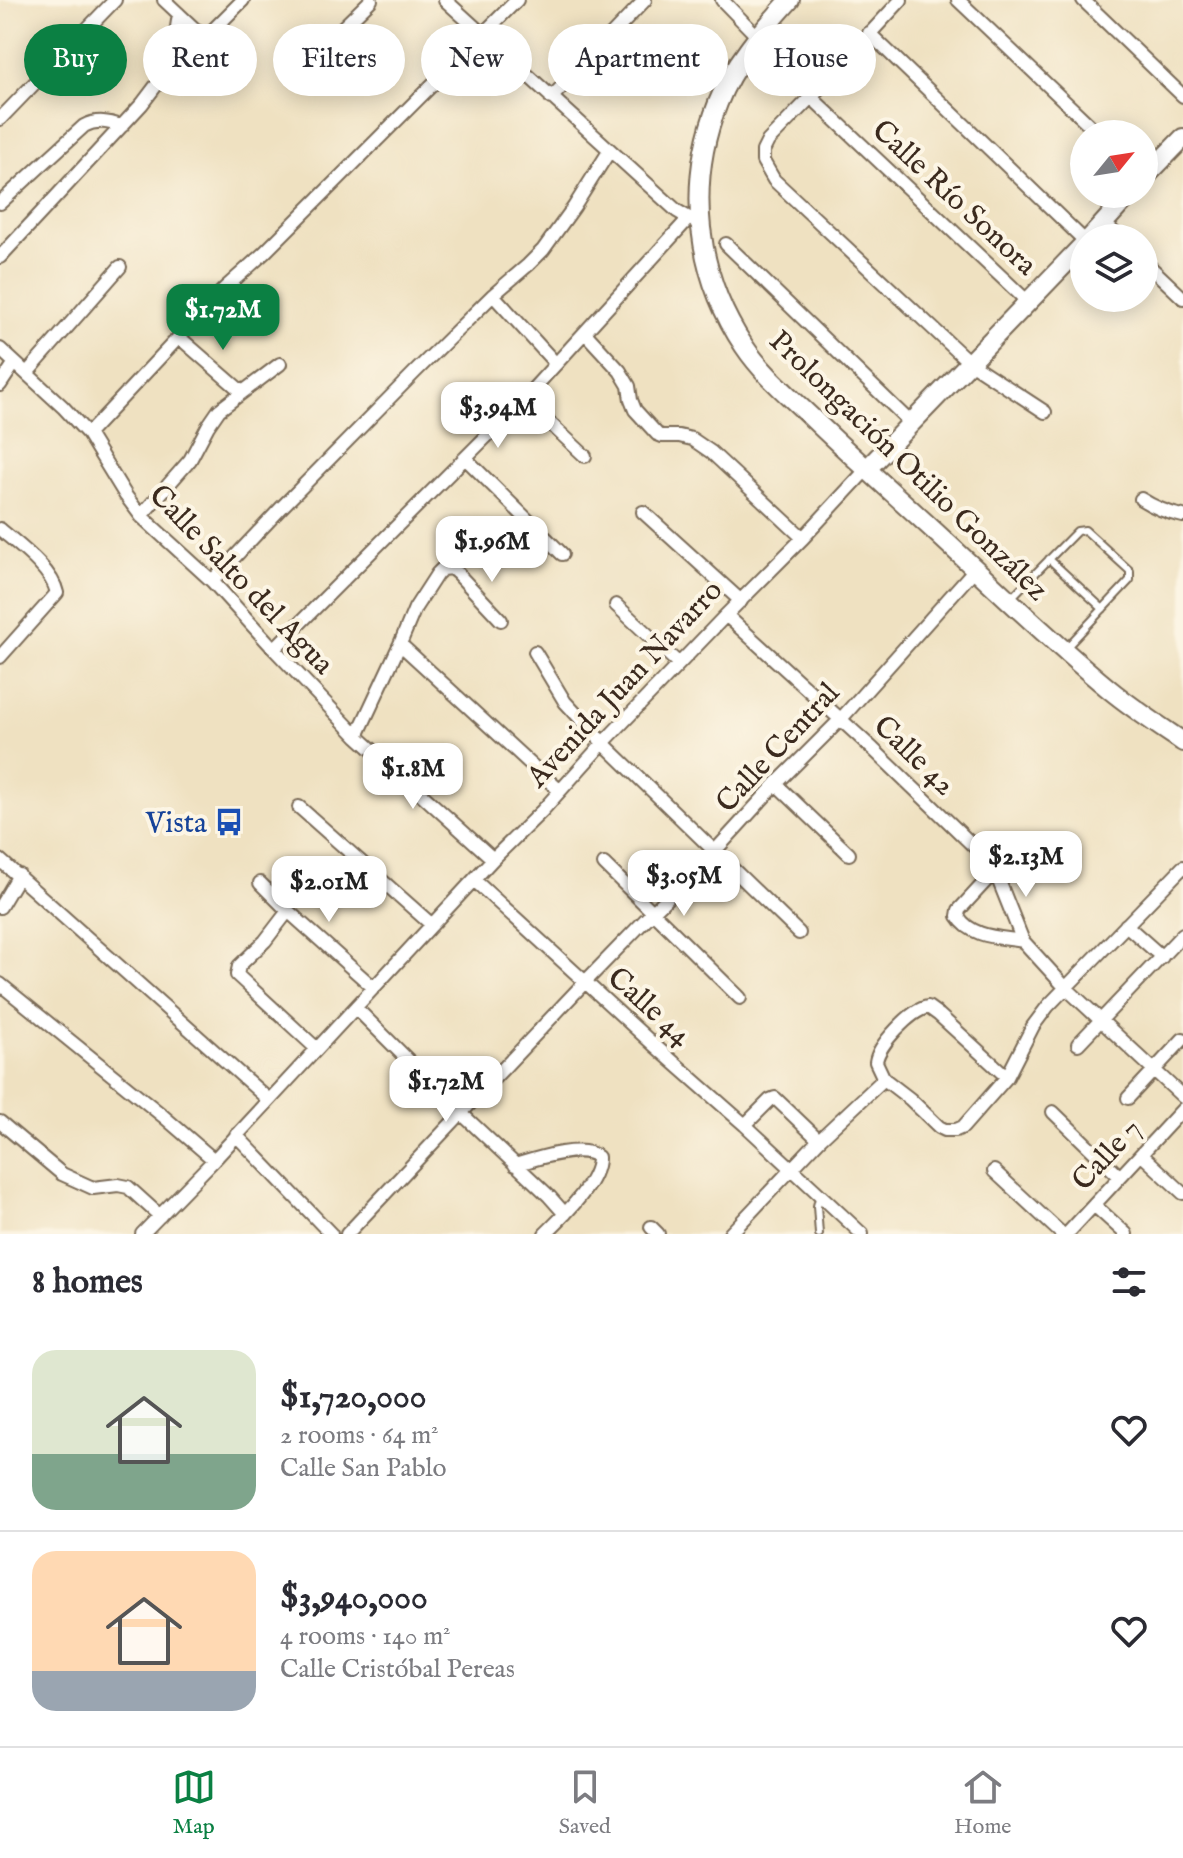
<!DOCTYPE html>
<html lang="en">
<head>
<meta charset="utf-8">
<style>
  :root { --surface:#fff; --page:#f7f7f7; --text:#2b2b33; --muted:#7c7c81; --line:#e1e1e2; --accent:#0b8043 }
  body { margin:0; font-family:"IM FELL English",serif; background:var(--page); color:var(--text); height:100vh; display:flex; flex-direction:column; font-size:30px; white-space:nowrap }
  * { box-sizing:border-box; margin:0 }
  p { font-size:26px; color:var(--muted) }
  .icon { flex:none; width:44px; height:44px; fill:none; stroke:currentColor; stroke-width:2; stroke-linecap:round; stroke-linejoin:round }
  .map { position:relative; height:1234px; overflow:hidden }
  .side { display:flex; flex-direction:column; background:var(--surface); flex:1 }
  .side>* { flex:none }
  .hud { position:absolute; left:24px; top:24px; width:1136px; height:72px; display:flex; gap:16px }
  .needle { width:52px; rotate:60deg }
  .fabs { position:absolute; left:1070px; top:120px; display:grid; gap:16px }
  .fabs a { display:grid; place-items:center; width:88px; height:88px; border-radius:50%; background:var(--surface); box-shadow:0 4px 20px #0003; font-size:40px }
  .price { position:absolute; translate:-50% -68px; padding:0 18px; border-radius:16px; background:#fff; color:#222; font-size:26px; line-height:52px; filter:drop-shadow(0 2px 4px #0008) }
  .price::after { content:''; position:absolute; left:50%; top:48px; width:24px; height:18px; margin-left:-12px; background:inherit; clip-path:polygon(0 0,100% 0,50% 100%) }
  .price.current { background:var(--accent); color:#fff }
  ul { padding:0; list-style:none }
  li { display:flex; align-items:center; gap:24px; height:200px; padding:0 32px }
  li+li { border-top:2px solid var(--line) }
  li span { display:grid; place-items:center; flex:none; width:224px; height:160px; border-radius:24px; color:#555 }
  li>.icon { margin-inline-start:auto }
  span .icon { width:96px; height:96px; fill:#fffc; stroke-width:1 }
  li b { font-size:34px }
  h2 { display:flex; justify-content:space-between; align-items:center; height:96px; padding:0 32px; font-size:34px }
  .chip { padding:0 28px; border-radius:36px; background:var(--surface); box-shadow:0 4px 20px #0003; font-size:28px; line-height:72px }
  .chip.current { background:var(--accent); color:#fff }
  .tabs { display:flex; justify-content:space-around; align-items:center; height:112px; border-top:2px solid var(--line); background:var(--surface); font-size:22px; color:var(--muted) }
  .tabs a { display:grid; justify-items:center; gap:4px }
  .tabs .current { color:var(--accent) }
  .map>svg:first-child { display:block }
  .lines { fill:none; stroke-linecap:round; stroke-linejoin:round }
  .service-casing { stroke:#7a6a57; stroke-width:10 }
  .minor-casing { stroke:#7a6a57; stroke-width:16 }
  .secondary-casing { stroke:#7a6a57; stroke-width:22 }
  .service { stroke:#fff; stroke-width:6 }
  .minor { stroke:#fff; stroke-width:12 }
  .secondary { stroke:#fff; stroke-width:18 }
  .labels { text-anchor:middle; stroke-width:8; stroke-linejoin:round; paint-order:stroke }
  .street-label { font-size:30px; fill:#3b2a1e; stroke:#fcf5e5 }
  .transit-label { font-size:30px; fill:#164399; stroke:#fcf5e5; text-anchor:end }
</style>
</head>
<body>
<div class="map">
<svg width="1183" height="1234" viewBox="0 0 1183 1234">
  <rect width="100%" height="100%" fill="#fcf5e5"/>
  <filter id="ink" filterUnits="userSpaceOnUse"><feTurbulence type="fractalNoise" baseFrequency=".0125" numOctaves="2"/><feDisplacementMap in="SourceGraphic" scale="16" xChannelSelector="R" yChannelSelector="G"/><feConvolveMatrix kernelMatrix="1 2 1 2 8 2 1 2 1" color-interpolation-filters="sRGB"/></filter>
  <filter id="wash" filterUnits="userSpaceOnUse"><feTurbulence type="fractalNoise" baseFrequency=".006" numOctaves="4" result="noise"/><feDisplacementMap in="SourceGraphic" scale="32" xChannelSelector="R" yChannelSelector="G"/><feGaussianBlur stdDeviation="1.8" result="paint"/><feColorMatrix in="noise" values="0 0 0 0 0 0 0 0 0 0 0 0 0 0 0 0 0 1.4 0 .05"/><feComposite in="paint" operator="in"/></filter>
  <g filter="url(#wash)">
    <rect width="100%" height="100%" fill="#efe1c1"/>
  </g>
  <g filter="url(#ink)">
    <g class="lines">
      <defs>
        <path id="service" d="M1049,559L1103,609
          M1010,599L1077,531L1085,530L1130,571V580L1065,649
          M819,1234L817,1206L820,1194"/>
        <path id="minor" d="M164,0L231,63
          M445,0L677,211L694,221
          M722,0L757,36
          M901,0L811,97L768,141L763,151V161L774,180L970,363L1045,412
          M958,0L1099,134
          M1083,0L1183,96
          M869,33L1084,240
          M333,37L371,0
          M205,38L243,0
          M811,97L1028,302
          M551,98L645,0
          M0,119L115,0
          M0,203L84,126C97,119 109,122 122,126
          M1104,223L1120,238
          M726,244L910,422
          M0,257L142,104L167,71L172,60L179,14
          M1144,261L1183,298
          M493,295L556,364
          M585,333L620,371L629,386L631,400L635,410L657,434L662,436H679L692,439L711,452L803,538
          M180,338L242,392
          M0,349L63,407L88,434L126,496L141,516L212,581L274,649L357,736L493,859
          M27,373L120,267
          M0,385L14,364
          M524,399L585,456
          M88,434L224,289L264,253L517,0
          M465,458L562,554
          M1141,499C1155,508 1168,513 1183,516
          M643,512L741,601
          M141,516L190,460L208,426L219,410L280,364
          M0,529C18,545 52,569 57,593L0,657
          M212,581L282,507L415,372L493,295L528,265L543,250L574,207L610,150
          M616,605L679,664
          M726,615L873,749L986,858L995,871L1023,941L1065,987L1183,1097
          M400,644L560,791
          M274,649L524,399L689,218
          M535,652L565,702L603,743L799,933
          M357,736L400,644L415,608L437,574L442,569L451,568L457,573L501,620
          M776,784L849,854
          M299,807L432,925
          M0,860L269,1100
          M604,864L740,998
          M995,871L959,910L958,916C971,938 1000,937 1023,941
          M474,880L654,1045L745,1125L862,1234
          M260,883L288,911L374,988
          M0,907L19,875
          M288,911L265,941L239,966L237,975L317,1049
          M1126,925L1162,957
          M0,984L163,1116L214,1160
          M356,1008L462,1114L549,1196L565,1214
          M1078,1044L1183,934
          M1007,1077L939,1015L928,1007C911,1010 878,1045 876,1062L884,1079L910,1099L939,1127L945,1130H956L963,1127L1007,1077L1033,1026L1048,1006L1183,867
          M1128,1098L1183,1039
          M1053,1112L1119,1176
          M0,1122L62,1174L93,1188L118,1185L128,1187L160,1216
          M745,1125L770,1100L775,1098L819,1140
          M236,1135L331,1234
          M1142,1155L1183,1193
          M515,1165C535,1159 582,1143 598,1157C599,1183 562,1217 545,1234
          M994,1171L1062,1234
          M1094,1205L1126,1234
          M651,1227L658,1234
          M142,1234L214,1160L493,859L542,811L603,743L726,615L803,538L866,470
          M347,1234L585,982L653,912L714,852L776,784L840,720L976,568
          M730,1234L819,1140L884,1079
          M1067,1234L1183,1109"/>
        <path id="secondary" d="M790,0C762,31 733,64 718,103C686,184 696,274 744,346C762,373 787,394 810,416C849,454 890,490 930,527C989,581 1047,638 1109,689C1132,708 1158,725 1183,742
          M1144,178L1183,138
          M1090,238L1130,194
          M866,470L1084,244"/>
      </defs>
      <use href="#service" class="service-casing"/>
      <use href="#minor" class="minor-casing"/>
      <use href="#secondary" class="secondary-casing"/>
      <use href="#service" class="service"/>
      <use href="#minor" class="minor"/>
      <use href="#secondary" class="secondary"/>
    </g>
  </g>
  <defs>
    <symbol id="bus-bare" viewBox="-9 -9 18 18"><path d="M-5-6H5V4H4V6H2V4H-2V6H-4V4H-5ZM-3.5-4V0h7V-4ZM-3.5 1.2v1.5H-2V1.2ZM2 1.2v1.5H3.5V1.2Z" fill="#1a4fb4" stroke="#fcf5e5" stroke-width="2.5" paint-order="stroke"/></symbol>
  </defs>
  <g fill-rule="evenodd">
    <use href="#bus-bare" x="209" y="802" width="40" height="40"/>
  </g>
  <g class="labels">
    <g class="street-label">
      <text transform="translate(955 197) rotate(43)" y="10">Calle Río Sonora</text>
      <text transform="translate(909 465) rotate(44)" y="10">Prolongación Otilio González</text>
      <text transform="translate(242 579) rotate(46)" y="10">Calle Salto del Agua</text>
      <text transform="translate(624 683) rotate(-47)" y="10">Avenida Juan Navarro</text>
      <text transform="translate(777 747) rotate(-47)" y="10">Calle Central</text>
      <text transform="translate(915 755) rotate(44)" y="10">Calle 42</text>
      <text transform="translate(650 1006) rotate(42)" y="10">Calle 44</text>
      <text transform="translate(1106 1154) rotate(-47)" y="10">Calle 7</text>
    </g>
    <g class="transit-label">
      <text x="207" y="832">Vista</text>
    </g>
  </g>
</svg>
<div class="fabs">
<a><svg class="needle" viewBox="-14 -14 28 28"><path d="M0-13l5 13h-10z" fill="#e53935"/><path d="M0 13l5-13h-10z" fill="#7c7c81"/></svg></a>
<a><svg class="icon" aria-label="layers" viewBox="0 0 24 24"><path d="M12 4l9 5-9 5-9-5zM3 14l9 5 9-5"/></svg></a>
</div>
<b class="price current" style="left:223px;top:352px">$1.72M</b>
<b class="price" style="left:498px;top:450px">$3.94M</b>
<b class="price" style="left:492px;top:584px">$1.96M</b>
<b class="price" style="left:413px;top:811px">$1.8M</b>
<b class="price" style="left:1026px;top:899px">$2.13M</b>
<b class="price" style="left:684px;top:918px">$3.05M</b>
<b class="price" style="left:329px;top:924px">$2.01M</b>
<b class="price" style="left:446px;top:1124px">$1.72M</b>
<div class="hud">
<a class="chip current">Buy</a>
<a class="chip">Rent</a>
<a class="chip">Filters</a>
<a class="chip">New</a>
<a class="chip">Apartment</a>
<a class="chip">House</a>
</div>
</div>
<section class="side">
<h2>8 homes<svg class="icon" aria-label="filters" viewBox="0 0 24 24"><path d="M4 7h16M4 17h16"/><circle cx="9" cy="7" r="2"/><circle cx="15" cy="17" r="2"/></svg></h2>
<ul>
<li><span style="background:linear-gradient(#dfe7d0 65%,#7fa58c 0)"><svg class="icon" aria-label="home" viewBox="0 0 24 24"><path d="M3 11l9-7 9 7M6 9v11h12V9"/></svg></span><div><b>$1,720,000</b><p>2 rooms · 64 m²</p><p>Calle San Pablo</p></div><svg class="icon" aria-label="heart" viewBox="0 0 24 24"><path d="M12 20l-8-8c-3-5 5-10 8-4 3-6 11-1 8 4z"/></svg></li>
<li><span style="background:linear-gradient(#ffd9b3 75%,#9aa5b1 0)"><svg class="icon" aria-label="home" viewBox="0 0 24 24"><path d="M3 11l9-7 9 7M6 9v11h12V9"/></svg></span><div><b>$3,940,000</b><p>4 rooms · 140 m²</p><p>Calle Cristóbal Pereas</p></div><svg class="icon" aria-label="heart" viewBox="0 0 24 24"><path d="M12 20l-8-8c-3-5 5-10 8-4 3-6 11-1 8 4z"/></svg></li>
</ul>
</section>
<nav class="tabs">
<a class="current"><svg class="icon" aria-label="map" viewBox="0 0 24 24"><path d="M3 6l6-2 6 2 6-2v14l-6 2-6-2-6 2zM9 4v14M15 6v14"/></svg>Map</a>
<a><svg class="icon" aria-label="saved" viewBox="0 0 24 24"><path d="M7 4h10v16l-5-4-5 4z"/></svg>Saved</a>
<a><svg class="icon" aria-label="home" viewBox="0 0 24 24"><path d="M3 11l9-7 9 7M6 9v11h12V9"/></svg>Home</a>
</nav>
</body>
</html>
